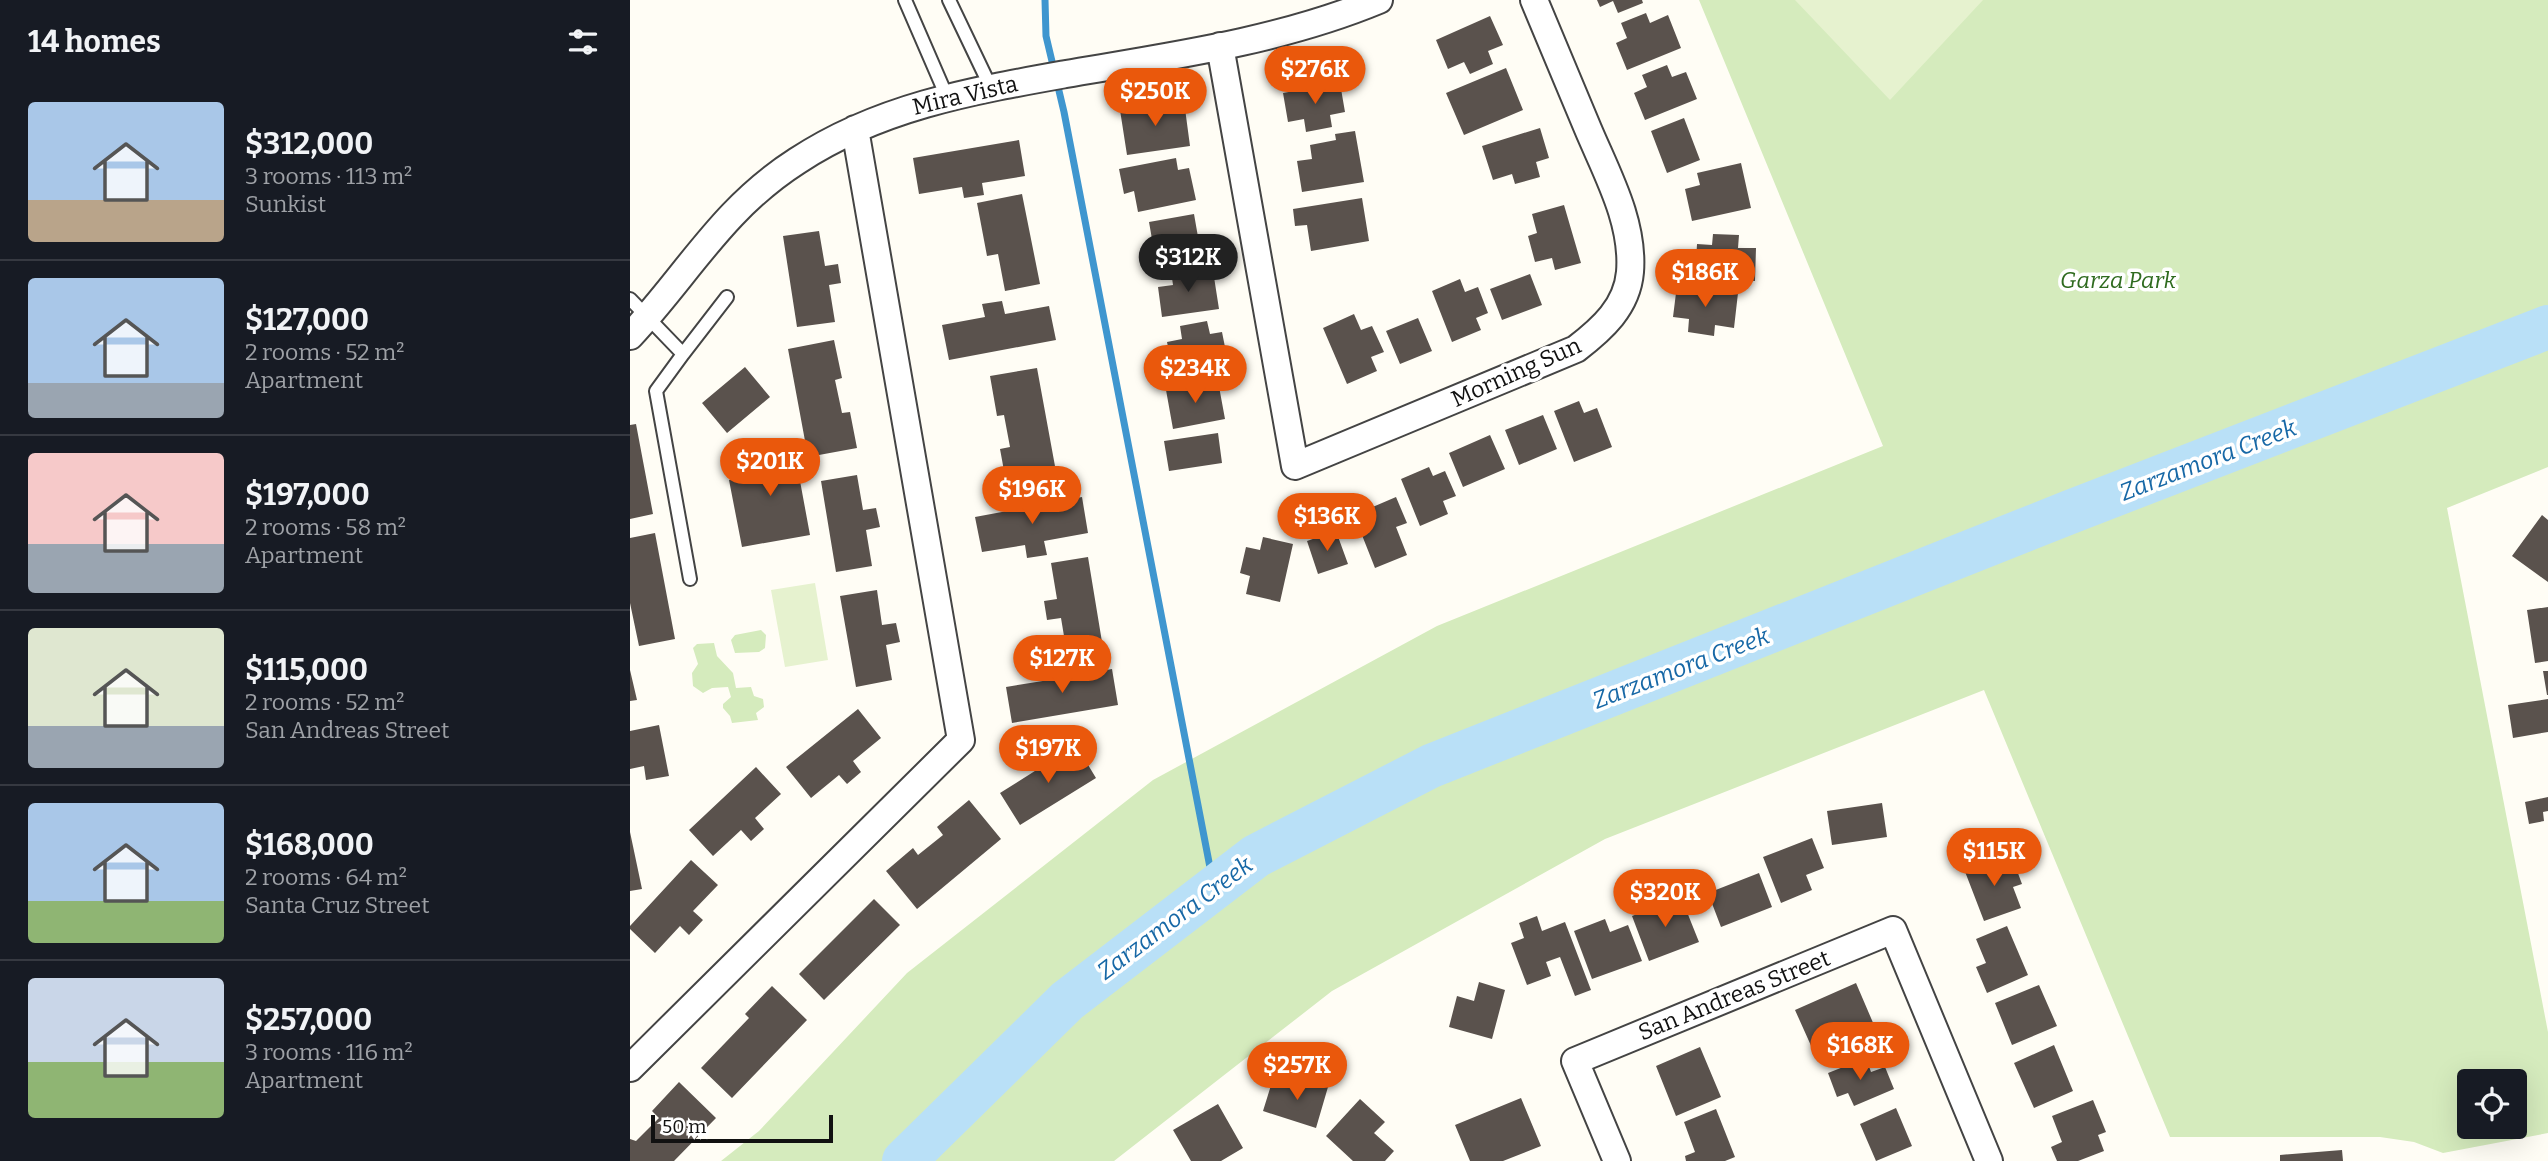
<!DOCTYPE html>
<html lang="en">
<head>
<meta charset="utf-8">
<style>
  :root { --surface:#171b24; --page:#242831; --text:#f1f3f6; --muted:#9ea1a6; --line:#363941; --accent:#ea580c }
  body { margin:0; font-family:Bitter,serif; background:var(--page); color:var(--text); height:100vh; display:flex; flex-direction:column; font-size:26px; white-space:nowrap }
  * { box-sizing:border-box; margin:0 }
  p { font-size:23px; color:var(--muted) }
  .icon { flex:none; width:38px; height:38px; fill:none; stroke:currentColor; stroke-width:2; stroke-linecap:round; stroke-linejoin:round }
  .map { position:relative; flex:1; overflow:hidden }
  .sheet { display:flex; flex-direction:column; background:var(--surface); width:630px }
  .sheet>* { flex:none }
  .tools { position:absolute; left:1827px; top:1069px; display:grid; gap:14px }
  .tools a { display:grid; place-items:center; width:70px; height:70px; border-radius:7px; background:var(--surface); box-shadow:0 7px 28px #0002; font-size:35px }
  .scale { position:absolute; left:21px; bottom:18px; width:182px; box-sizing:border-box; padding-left:7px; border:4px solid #111; border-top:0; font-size:19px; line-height:24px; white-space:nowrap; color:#111; -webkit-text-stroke:5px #fff; paint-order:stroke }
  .price { position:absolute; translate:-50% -60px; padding:0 16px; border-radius:24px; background:var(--accent); color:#fff; font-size:23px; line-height:46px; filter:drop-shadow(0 2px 4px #0008) }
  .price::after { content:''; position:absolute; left:50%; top:42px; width:21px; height:16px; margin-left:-10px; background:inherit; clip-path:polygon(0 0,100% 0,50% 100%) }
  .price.on { background:#222; color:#fff }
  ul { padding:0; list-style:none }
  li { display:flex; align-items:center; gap:21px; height:175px; padding:0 28px }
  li+li { border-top:2px solid var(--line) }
  li span { display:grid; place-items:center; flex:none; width:196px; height:140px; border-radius:7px; color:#555 }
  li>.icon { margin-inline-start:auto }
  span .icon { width:84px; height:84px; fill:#fffc; stroke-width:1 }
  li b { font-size:30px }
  h2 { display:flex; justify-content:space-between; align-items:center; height:84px; padding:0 28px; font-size:30px }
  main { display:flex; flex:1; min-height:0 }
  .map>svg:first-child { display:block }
  .green { fill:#d5ebbd; fill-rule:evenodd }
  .pitch { fill:#e6f2cf }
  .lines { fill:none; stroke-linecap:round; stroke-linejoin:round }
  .stream { stroke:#3f96cf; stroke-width:7 }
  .river { stroke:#b9e0f7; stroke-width:44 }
  .building { fill:#5a524d }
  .lane-casing { stroke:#444; stroke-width:16 }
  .street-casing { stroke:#444; stroke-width:30 }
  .lane { stroke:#fff; stroke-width:12 }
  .street { stroke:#fff; stroke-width:26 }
  .labels { text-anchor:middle; stroke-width:7; stroke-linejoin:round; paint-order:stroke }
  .street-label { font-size:23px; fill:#111; stroke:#fff }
  .park-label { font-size:23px; font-style:italic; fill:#2f6b1f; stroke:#fff }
  .water-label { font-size:24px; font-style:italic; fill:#1768a6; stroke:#fff }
</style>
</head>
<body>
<main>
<section class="sheet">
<h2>14 homes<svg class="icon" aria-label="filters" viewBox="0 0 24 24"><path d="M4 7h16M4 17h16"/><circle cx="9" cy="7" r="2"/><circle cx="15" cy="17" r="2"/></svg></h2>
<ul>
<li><span style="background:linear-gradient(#a9c7e8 70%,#b9a48a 0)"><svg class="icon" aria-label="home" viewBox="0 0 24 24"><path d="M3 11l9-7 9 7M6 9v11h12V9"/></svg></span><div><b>$312,000</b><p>3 rooms · 113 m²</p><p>Sunkist</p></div></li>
<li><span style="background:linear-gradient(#a9c7e8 75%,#9aa5b1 0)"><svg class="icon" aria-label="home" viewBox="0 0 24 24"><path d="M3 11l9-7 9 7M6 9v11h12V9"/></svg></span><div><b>$127,000</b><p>2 rooms · 52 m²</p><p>Apartment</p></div></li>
<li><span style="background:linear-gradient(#f6c9c9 65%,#9aa5b1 0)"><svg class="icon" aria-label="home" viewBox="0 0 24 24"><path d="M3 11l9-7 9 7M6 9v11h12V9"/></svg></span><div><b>$197,000</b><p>2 rooms · 58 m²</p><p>Apartment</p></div></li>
<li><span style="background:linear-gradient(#dfe7d0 70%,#9aa5b1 0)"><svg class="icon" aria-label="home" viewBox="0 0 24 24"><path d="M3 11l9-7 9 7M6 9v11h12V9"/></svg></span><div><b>$115,000</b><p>2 rooms · 52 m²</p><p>San Andreas Street</p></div></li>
<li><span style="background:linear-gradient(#a9c7e8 70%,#8fb573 0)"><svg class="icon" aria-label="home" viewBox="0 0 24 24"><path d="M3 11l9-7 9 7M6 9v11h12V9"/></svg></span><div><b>$168,000</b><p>2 rooms · 64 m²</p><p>Santa Cruz Street</p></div></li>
<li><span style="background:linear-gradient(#c9d6e8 60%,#8fb573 0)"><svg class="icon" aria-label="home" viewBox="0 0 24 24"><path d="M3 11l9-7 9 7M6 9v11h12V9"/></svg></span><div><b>$257,000</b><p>3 rooms · 116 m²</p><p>Apartment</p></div></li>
</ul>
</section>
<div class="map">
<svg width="1918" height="1161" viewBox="0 0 1918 1161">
  <rect width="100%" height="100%" fill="#fffdf5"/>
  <path class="green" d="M1069,0H1918V467L1817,508L1918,1032V1133L1813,1153L1784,1142L1750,1137H1540L1354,690L975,839L702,991L484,1161H91L129,1131L277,973L523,780L807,626L1253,446ZM1839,1082H1885V1127H1839Z
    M131,630L136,635L135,648L129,652L105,653L101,640L105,635Z
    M84,643L87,656L103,673L106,688L121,687L124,696L133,699L134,707L126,713L128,720L102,723L100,716L93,708V704L101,697L98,687L82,688L73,693L63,686L62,673L68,664L63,648L67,644Z"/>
  <path class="pitch" d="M1165,0H1353L1260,100Z
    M185,583L198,660L155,667L141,590Z"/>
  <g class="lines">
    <path class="stream" d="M415,0L416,36L434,112L584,888"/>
    <path class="river" d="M274,1161L437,1001L626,856L801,766L1440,512L1918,327"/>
  </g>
  <path class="building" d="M967,0H1012L1013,3L988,13L983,1L970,7Z
    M1016,13L1020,23L1038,15L1051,48L997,70L986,43L997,38L991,23Z
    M860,16L873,45L858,51L863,64L840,74L834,62L818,69L806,40Z
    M1037,65L1042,77L1056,72L1067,99L1015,120L1004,93L1017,87L1012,75Z
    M876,68L893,110L834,135L816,93Z
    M710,83L715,112L700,115L702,127L676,132L674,119L658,122L653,93Z
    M554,101L560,146L497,155L490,110Z
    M1054,118L1070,160L1037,173L1021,131Z
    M910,128L919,158L906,162L910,177L885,184L882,174L863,180L852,146Z
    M725,131L734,182L672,192L667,161L682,159L680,145L706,140L705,134Z
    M389,140L395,176L352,183L354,195L334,198L332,187L289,194L283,158Z
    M546,158L548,170L559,168L566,200L508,212L504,191L494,194L489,169Z
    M1111,163L1121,208L1062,221L1055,189L1070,185L1067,173Z
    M392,194L410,284L375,291L368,254L357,256L347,203Z
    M732,198L739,241L681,251L677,225L665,226L663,209Z
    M934,205L951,263L925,270L922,258L905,262L898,236L907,233L902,214Z
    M564,214L571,254L526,262L519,222Z
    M189,231L195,266L208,264L211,283L199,285L205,322L167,327L153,236Z
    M1083,234L1109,235L1108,248H1126L1125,281L1065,279L1067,244L1082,245Z
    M568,267L570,279L584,277L589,309L532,317L528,287L543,285L541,271Z
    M900,274L912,305L872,320L860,289Z
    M830,279L835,292L848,287L858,313L846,318L851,330L822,342L802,291Z
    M1047,285L1108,293L1104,328L1085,325L1084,336L1058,332L1059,319L1043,317Z
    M372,301L375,314L419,306L426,340L319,360L312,325L355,317L352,304Z
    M724,314L731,330L742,326L754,352L741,357L747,371L717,384L693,328Z
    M788,318L802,351L770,364L756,331Z
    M577,321L580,334L592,332L598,362L543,372L537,342L552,339L550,326Z
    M204,340L212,378L205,380L212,413L220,412L227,448L178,457L158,349Z
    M115,367L140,397L97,433L72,403Z
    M407,368L427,477L377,487L370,449L380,447L374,415L367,416L360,376Z
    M588,381L595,419L543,429L536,390Z
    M949,401L954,413L967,408L982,447L944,462L924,411Z
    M913,415L927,449L889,465L875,430Z
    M6,424L23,514L0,519V425Z
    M588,433L592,463L539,471L534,441Z
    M860,435L875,469L833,487L819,453Z
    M163,443L180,535L112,547L99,480L123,475L119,451Z
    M799,467L803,476L815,471L826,496L813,501L818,514L790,526L771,479Z
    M227,475L233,510L246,508L250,527L236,530L242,566L206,572L191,481Z
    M452,497L458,533L414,541L417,555L397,558L395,545L352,552L345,517Z
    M766,497L777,523L766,527L777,555L745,568L724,515Z
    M1912,515L1918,520V582L1882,556Z
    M706,531L718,564L688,574L677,541Z
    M25,533L45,639L9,646L0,603V538Z
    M633,537L663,544L650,602L616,594L620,576L610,573L616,547L630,550Z
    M458,557L473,648L437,654L431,618L417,620L414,601L427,599L421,563Z
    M247,590L252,625L266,623L270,642L256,645L262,680L226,687L210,596Z
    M1918,607V661L1905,663L1897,610Z
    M436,663L438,677L482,669L488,705L382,723L376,687L419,680L417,667Z
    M0,670L7,700L0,701Z
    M1913,671H1918V695H1917Z
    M1918,699V732L1883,738L1878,705Z
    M228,709L251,738L223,761L231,772L217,784L209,775L181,798L156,767Z
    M29,725L39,776L16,780L14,766L0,769V731Z
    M446,745L466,778L390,825L370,793Z
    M126,767L151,794L125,818L134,829L121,841L111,830L83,856L59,830Z
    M1918,797V811L1913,812L1914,821L1899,824L1895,802Z
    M339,800L371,839L287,909L256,871L283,848L288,855L313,835L307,827Z
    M1252,803L1257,837L1202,845L1197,811Z
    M0,832L12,889L0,891Z
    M1182,838L1194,868L1176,875L1182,890L1151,903L1133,857Z
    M1370,856L1376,871L1386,868L1392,884L1383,887L1391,908L1354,921L1334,869Z
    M61,860L88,885L63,911L73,920L59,935L50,926L25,953L0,929V926Z
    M1129,873L1142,907L1091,927L1078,893Z
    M1051,897L1069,942L1019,961L1002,916Z
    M244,899L270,925L194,1000L169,974Z
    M907,916L912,931L935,922L961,990L945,996L930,957L916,962L921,976L897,985L881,943L894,938L889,923Z
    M975,919L980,932L998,925L1012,961L962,979L944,931Z
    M1377,926L1398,975L1357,993L1346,967L1356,963L1346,939Z
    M849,982L875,990L862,1039L819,1027L827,996L844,1001Z
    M1226,983L1247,1032L1187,1059L1165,1010Z
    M1409,985L1427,1026L1382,1045L1365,1003Z
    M142,986L177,1020L102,1098L71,1068L119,1018L115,1014Z
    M1424,1045L1443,1091L1404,1108L1384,1063Z
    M1070,1047L1091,1097L1046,1116L1026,1066Z
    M1236,1058L1241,1072L1255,1067L1264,1089L1224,1106L1218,1093L1207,1097L1198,1073Z
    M665,1077L698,1087L686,1128L633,1111L642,1082L662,1088Z
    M49,1082L86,1118L44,1161H0V1139L6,1141L29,1118L22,1111Z
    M891,1098L911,1146L873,1161H840L825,1125Z
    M730,1099L755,1122L744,1133L764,1151L755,1161H723L696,1136Z
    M1463,1100L1476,1132L1468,1135L1474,1151L1448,1161H1427L1421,1147L1432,1142L1422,1116Z
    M588,1104L613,1148L591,1161H561L543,1130Z
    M1266,1108L1282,1146L1246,1161L1230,1124Z
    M1086,1109L1105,1157L1095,1161H1056L1055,1156L1065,1152L1054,1122Z
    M1712,1150L1713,1161H1650V1155Z"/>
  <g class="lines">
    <defs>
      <path id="lane" d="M275,0L317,97
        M319,0L361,88
        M0,299L53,354L26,391L60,579
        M53,354L97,297"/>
      <path id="street" d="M590,46L665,466L946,349C972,329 997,307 1000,272C1004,222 977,174 958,129C940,86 922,43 904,0
        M0,336C58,274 92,209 167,161C249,107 341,91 436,74C542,56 650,41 749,0
        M0,1068L331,740L225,129
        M987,1161L945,1061L1263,930L1359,1161"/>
    </defs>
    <use href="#lane" class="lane-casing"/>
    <use href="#street" class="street-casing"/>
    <use href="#lane" class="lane"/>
    <use href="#street" class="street"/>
  </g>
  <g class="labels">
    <g class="street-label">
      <text transform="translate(335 95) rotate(-13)" y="8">Mira Vista</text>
      <text transform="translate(886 372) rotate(-24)" y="8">Morning Sun</text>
      <text transform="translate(1104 995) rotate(-22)" y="8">San Andreas Street</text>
    </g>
    <g class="park-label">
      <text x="1488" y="288">Garza Park</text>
    </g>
    <g class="water-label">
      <text transform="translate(1578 460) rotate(-21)" y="8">Zarzamora Creek</text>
      <text transform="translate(1051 668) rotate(-21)" y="8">Zarzamora Creek</text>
      <text transform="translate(545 918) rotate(-37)" y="8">Zarzamora Creek</text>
    </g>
  </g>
</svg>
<div class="tools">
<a><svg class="icon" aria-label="locate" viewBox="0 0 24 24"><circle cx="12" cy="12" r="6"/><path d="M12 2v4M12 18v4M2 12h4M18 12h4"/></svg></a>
</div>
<div class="scale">50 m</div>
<b class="price" style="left:685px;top:106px">$276K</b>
<b class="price" style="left:525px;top:128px">$250K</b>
<b class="price on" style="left:558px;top:294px">$312K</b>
<b class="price" style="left:1075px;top:309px">$186K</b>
<b class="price" style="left:565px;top:405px">$234K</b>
<b class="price" style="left:140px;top:498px">$201K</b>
<b class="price" style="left:402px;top:526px">$196K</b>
<b class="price" style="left:697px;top:553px">$136K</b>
<b class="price" style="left:432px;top:695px">$127K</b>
<b class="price" style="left:418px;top:785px">$197K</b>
<b class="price" style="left:1364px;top:888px">$115K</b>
<b class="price" style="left:1035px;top:929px">$320K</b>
<b class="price" style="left:1230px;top:1082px">$168K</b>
<b class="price" style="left:667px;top:1102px">$257K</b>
</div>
</main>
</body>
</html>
